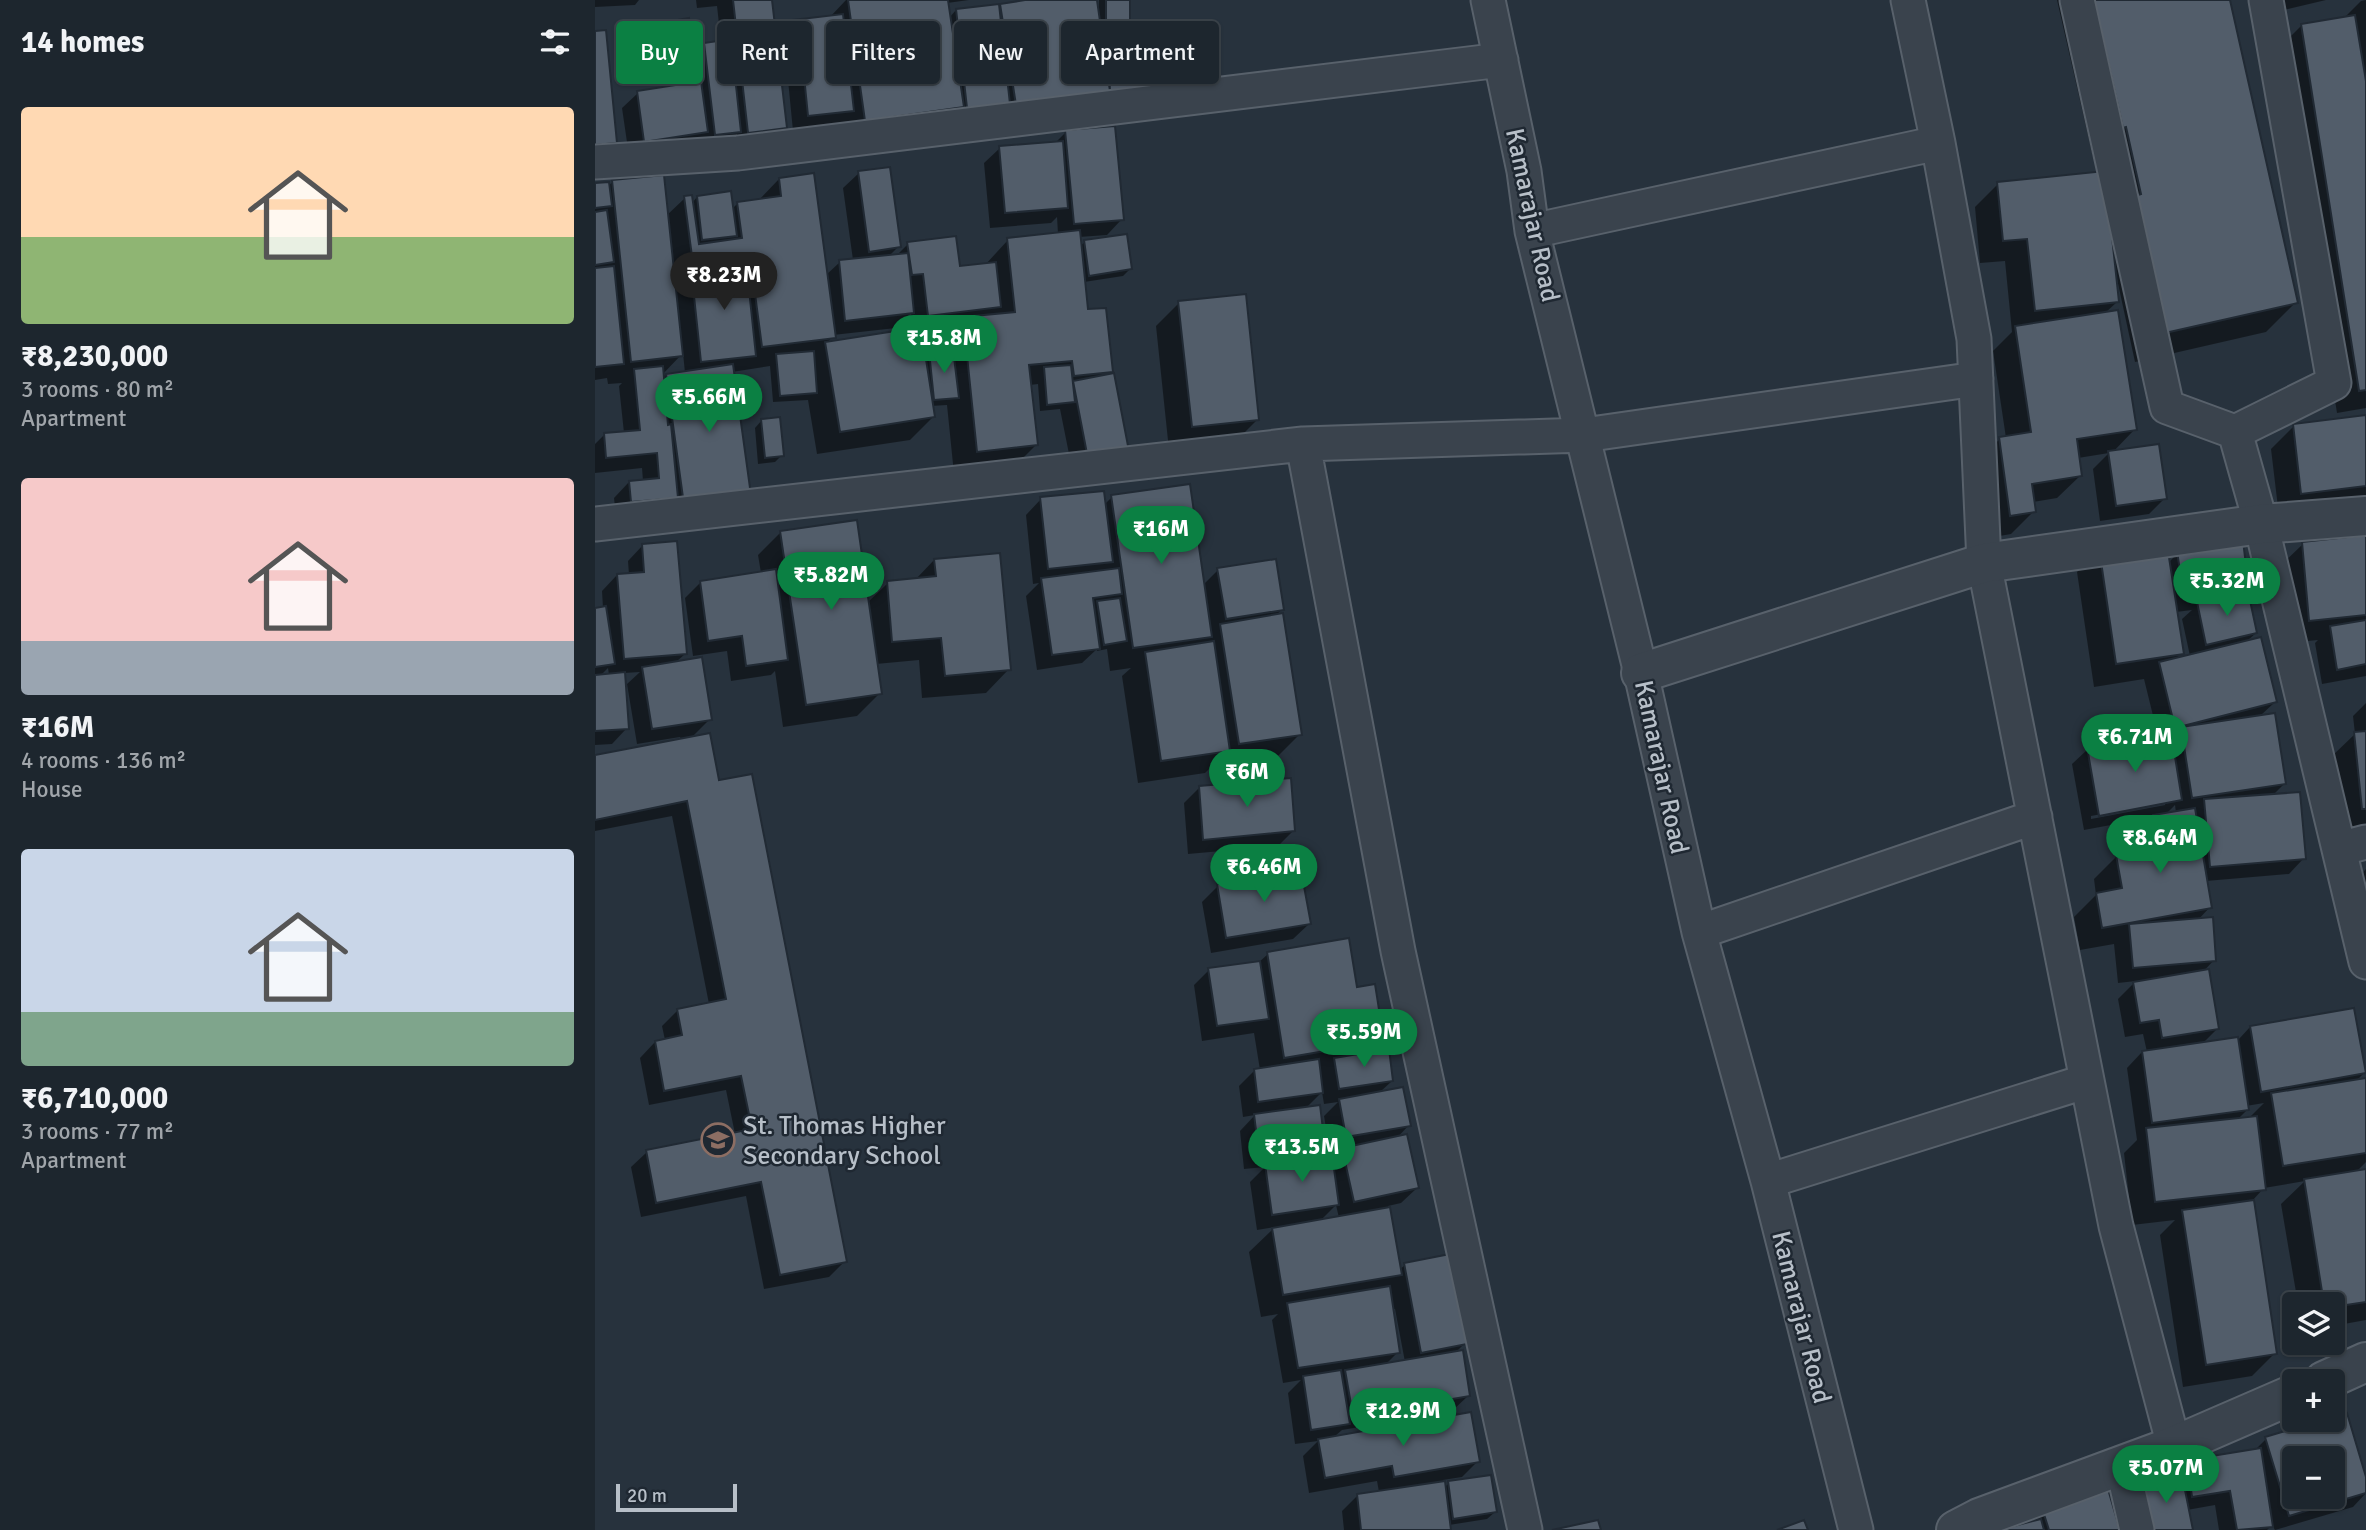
<!DOCTYPE html>
<html lang="en">
<head>
<meta charset="utf-8">
<style>
  :root { --surface:#1d262e; --page:#252e36; --text:#f1f3f6; --muted:#a0a5aa; --line:#3b434a; --accent:#0b8043 }
  body { margin:0; font-family:Signika,sans-serif; background:var(--page); color:var(--text); height:100vh; display:flex; flex-direction:column; font-size:26px; white-space:nowrap }
  * { box-sizing:border-box; margin:0 }
  p { font-size:23px; color:var(--muted) }
  .icon { flex:none; width:38px; height:38px; fill:none; stroke:currentColor; stroke-width:2; stroke-linecap:round; stroke-linejoin:round }
  .map { position:relative; flex:1; overflow:hidden }
  .details { display:flex; flex-direction:column; background:var(--surface); width:595px }
  .details>* { flex:none }
  .top-card { position:absolute; left:21px; top:21px; width:665px; height:63px; display:flex; gap:14px }
  .controls { position:absolute; left:1687px; top:1292px; display:grid; gap:14px }
  .controls a { display:grid; place-items:center; width:63px; height:63px; border-radius:7px; background:var(--surface); box-shadow:0 2px 5px #0004,0 0 0 2px var(--line); font-size:35px }
  .scale { position:absolute; left:21px; bottom:18px; width:121px; box-sizing:border-box; padding-left:7px; border:4px solid #b7bfc8; border-top:0; font-size:19px; line-height:24px; white-space:nowrap; color:#b7bfc8; -webkit-text-stroke:5px #1f2832; paint-order:stroke }
  .price { position:absolute; translate:-50% -60px; padding:0 16px; border-radius:24px; background:var(--accent); color:#fff; font-size:23px; line-height:46px; filter:drop-shadow(0 2px 4px #0008) }
  .price::after { content:''; position:absolute; left:50%; top:42px; width:21px; height:16px; margin-left:-10px; background:inherit; clip-path:polygon(0 0,100% 0,50% 100%) }
  .price.current { background:#222; color:#fff }
  ul { padding:0; list-style:none }
  li { display:grid; align-content:center; gap:14px; height:371px; padding:0 21px }
  li span { display:grid; place-items:center; height:217px; border-radius:7px; color:#555 }
  li>.icon { margin-inline-start:auto }
  span .icon { width:126px; height:126px; fill:#fffc; stroke-width:1 }
  li b { font-size:30px }
  h2 { display:flex; justify-content:space-between; align-items:center; height:84px; padding:0 21px; font-size:30px }
  .tag { padding:0 24px; border-radius:7px; background:var(--surface); box-shadow:0 2px 5px #0004,0 0 0 2px var(--line); font-size:24px; line-height:63px }
  .tag.current { background:var(--accent); color:#fff }
  main { display:flex; flex:1; min-height:0 }
  .map>svg:first-child { display:block }
  .shadow { fill:#0007; fill-rule:evenodd }
  .building { fill:#525d6a; stroke:#212a34; stroke-width:2; fill-rule:evenodd }
  .lines { fill:none; stroke-linecap:round; stroke-linejoin:round }
  .minor-casing { stroke:#58616b; stroke-width:37 }
  .tertiary-casing { stroke:#58616b; stroke-width:42 }
  .minor { stroke:#3a434d; stroke-width:33 }
  .tertiary { stroke:#3a434d; stroke-width:38 }
  .labels { text-anchor:middle; stroke-width:5; stroke-linejoin:round; paint-order:stroke }
  .street-label { font-size:26px; fill:#b7bfc8; stroke:#1f2832 }
  .poi-label { font-size:26px; fill:#b7bfc8; stroke:#1f2832; text-anchor:start }
</style>
</head>
<body>
<main>
<section class="details">
<h2>14 homes<svg class="icon" aria-label="filters" viewBox="0 0 24 24"><path d="M4 7h16M4 17h16"/><circle cx="9" cy="7" r="2"/><circle cx="15" cy="17" r="2"/></svg></h2>
<ul>
<li><span style="background:linear-gradient(#ffd9b3 60%,#8fb573 0)"><svg class="icon" aria-label="home" viewBox="0 0 24 24"><path d="M3 11l9-7 9 7M6 9v11h12V9"/></svg></span><div><b>₹8,230,000</b><p>3 rooms · 80 m²</p><p>Apartment</p></div></li>
<li><span style="background:linear-gradient(#f6c9c9 75%,#9aa5b1 0)"><svg class="icon" aria-label="home" viewBox="0 0 24 24"><path d="M3 11l9-7 9 7M6 9v11h12V9"/></svg></span><div><b>₹16M</b><p>4 rooms · 136 m²</p><p>House</p></div></li>
<li><span style="background:linear-gradient(#c9d6e8 75%,#7fa58c 0)"><svg class="icon" aria-label="home" viewBox="0 0 24 24"><path d="M3 11l9-7 9 7M6 9v11h12V9"/></svg></span><div><b>₹6,710,000</b><p>3 rooms · 77 m²</p><p>Apartment</p></div></li>
</ul>
</section>
<div class="map">
<svg width="1771" height="1530" viewBox="0 0 1771 1530">
  <rect width="100%" height="100%" fill="#27323d"/>
  <path class="shadow" d="M0,0H44L40,5L0,7Z
    M101,0H176L178,24L234,18L251,0H374L352,3L354,18L361,10L403,9L406,5L442,0H500L502,16L504,15V0H533V28L527,34L552,89L247,144L245,123L242,126L198,131L193,80L185,81L190,128L174,143L34,156L27,108L43,93L98,84L95,66L83,78L31,86L25,45L40,29L98,57L110,44L126,42L122,6L102,8Z
    M1462,0H1633L1701,302L1671,332L1540,362L1522,279H1519L1522,302L1509,314L1540,429L1517,453L1570,498L1554,514L1505,521L1498,469L1514,453L1483,458L1486,475L1462,498L1438,502L1439,511L1416,534L1393,538L1381,462L1405,439L1411,438L1398,351L1417,332L1410,261L1385,263L1380,207L1403,184L1505,173L1501,156L1498,157Z
    M1660,0H1731L1664,16Z
    M1771,0V408L1742,413L1684,48L1707,25L1748,19L1766,1Z
    M471,132L527,219L512,235L484,237L485,246L490,242L535,269L528,276L489,282L492,311L516,372L511,377L532,450L478,474L465,409L445,411L443,384L435,385L441,445L418,468L359,474L352,405L336,406L338,417L315,440L222,454L213,400L178,402L175,366L137,372L155,495L21,517L19,498L34,482L48,481L47,468L0,473V444L10,434L29,433L24,386L27,383L13,384L12,378L0,380V185L13,186L18,182L71,216L90,198L97,203L102,197L137,209L143,203L163,201L184,179L231,275L245,262L258,260L248,188L264,173L304,246L293,257L301,256L313,244L363,268L390,265L413,240L463,234L462,217L456,223L395,228L389,163L405,148L460,143ZM316,313L318,330L232,344L238,335L301,328ZM362,325L345,342L346,352L335,353L329,359L324,330ZM88,353L90,373L66,376Z
    M584,303L662,420L639,443L574,450L561,326Z
    M1771,417V513L1684,516L1676,449L1699,426Z
    M167,420L187,455L180,462L163,464L160,428Z
    M517,497L608,585L623,570L687,609L680,617L705,734L682,757L621,767V762L610,773L543,783L527,676L536,668L515,671L512,649L502,651V649L487,663L442,670L431,596L444,583L438,584L431,515L446,499L509,505Z
    M186,532L272,603L293,583L320,580L339,560L414,669L391,693L327,698L324,660L281,664L285,693L262,716L188,727L180,671L176,675L136,681L132,651L98,656L90,598L106,582L166,573L163,555Z
    M1771,537V676L1727,684L1720,643L1723,640L1692,643L1684,567L1708,544Z
    M48,545L90,654L80,663L115,719L96,738L122,782L250,1261L234,1277L169,1289L151,1196L46,1217L36,1167L52,1152L140,1134L131,1090L54,1105L45,1058L60,1042L70,1040L67,1026L83,1010L114,1004L77,816L0,831V757L86,740L85,737L42,744L32,684L45,672L29,673L32,728L17,744L0,745V610L8,608L7,591L22,575H34L33,561ZM13,668L14,675L5,676Z
    M1505,549L1573,563L1583,553L1653,589L1651,590L1661,633L1651,642L1680,702L1664,717L1689,784L1677,796L1709,858L1694,874L1611,881L1615,907L1603,920L1619,960L1608,972L1622,1029L1607,1044L1644,1039L1655,1027L1769,1073L1760,1082L1771,1080V1162L1760,1173L1771,1171V1320L1738,1326V1304H1703L1686,1204L1710,1181L1669,1188L1657,1201L1680,1353L1657,1376L1588,1387L1565,1235L1580,1220L1537,1225L1529,1153L1542,1140L1532,1068L1547,1052H1552L1548,1034L1530,1037L1523,999L1541,981L1523,983L1519,944L1485,950L1479,917L1501,895L1499,879L1522,856L1538,853L1536,840L1559,817L1489,830L1477,764L1493,749L1563,736L1549,679L1499,687L1482,572ZM1597,610L1587,619L1595,656L1580,660L1587,653L1581,612ZM1570,802V805L1496,819V816ZM1580,805L1581,813L1570,815ZM1669,1103L1653,1119L1642,1120L1652,1110L1651,1106Z
    M1771,703V828L1744,831L1736,757L1760,734L1758,716Z
    M605,787L698,831L683,846L593,854L589,803Z
    M1771,869V914L1759,882Z
    M623,886L714,924L698,939L616,953L607,902Z
    M673,954L761,989L787,1040L773,1054L797,1081L784,1093L814,1125L801,1139L822,1188L806,1203L793,1206L804,1270L810,1265L870,1343L860,1353L873,1396L857,1411L747,1430L739,1437L883,1461L867,1477L848,1480L849,1488L854,1483L900,1512L892,1519L854,1525V1530H749L747,1511L762,1496L784,1492L782,1481L714,1493L708,1456L723,1441L700,1444L693,1393L706,1380L688,1383L677,1320L683,1314L666,1317L654,1252L680,1227L662,1230L655,1182L670,1167L649,1169L645,1131L660,1115L648,1117L644,1086L660,1070H665L659,1033L607,1041L599,985L614,970L663,963ZM727,1092L729,1104L743,1102L729,1116L735,1152L748,1150L736,1162L715,1159L728,1146L710,1109ZM741,1205L744,1218L725,1221ZM797,1309H800L810,1362L790,1365L803,1352Z
    M1751,1415L1771,1483V1493L1758,1507L1680,1530L1677,1525L1672,1530H1624L1620,1505L1592,1510L1597,1530L1577,1477L1592,1462L1660,1450L1671,1439ZM1699,1458H1738V1496H1699Z
    M1448,1510L1523,1530H1410L1434,1524Z"/>
  <path class="building" d="M138,0H177L192,128L153,133Z
    M253,0H353L369,107L270,121Z
    M430,0H502L515,91L421,105L405,4Z
    M511,0H535V29H511Z
    M1499,0H1635L1703,303L1570,333L1540,196L1546,194L1531,127L1528,128Z
    M404,4L415,104L372,108L361,9Z
    M248,14L259,111L213,116L208,66L186,68L181,22Z
    M1760,15L1771,81V390L1764,391L1706,24Z
    M94,18L101,63L46,72L39,28Z
    M11,30L22,143L0,145V31Z
    M551,31L554,90L515,92L512,33Z
    M136,39L146,132L120,135L109,43Z
    M106,81L113,132L49,142L42,91Z
    M520,126L529,220L479,224L470,130Z
    M468,141L473,208L410,213L404,146Z
    M295,167L306,247L274,252L263,171Z
    M1510,171L1524,302L1440,311L1432,239L1408,241L1402,182Z
    M219,173L241,338L167,347L155,256L98,264L89,196L97,195L104,244L147,238L142,202L186,196L184,178Z
    M69,175L88,356L36,362L17,180Z
    M14,182L17,206L0,208V183Z
    M136,191L142,236L107,240L102,196Z
    M12,210L19,262L0,265V212Z
    M485,230L493,309L511,308L518,372L479,376L477,361L434,365L443,445L382,452L368,317L420,312L412,238Z
    M532,234L537,269L494,276L489,240Z
    M361,236L365,266L401,262L406,307L333,316L328,274L317,275L312,242Z
    M313,253L319,313L250,321L244,260Z
    M151,261L161,356L106,362L96,268Z
    M19,266L29,364L0,367V268Z
    M651,294L664,420L597,427L583,301Z
    M1523,310L1542,430L1482,439L1487,476L1437,484L1441,512L1415,516L1404,437L1436,432L1420,326Z
    M326,327L340,417L245,432L230,342Z
    M358,349L364,398L339,400L334,351Z
    M219,351L222,393L185,396L181,354Z
    M138,364L156,495L89,505L71,374Z
    M476,365L480,402L452,405L449,367Z
    M68,366L73,425L76,424L83,498L36,502L34,481L64,478L62,453L11,458L9,433L45,430L39,369Z
    M519,373L534,451L493,459L478,381Z
    M1771,415V486L1706,494L1698,424Z
    M185,417L189,456L170,458L166,419Z
    M1564,444L1572,499L1521,506L1513,451Z
    M595,484L617,637L538,648L516,495Z
    M509,491L518,562L453,569L445,497Z
    M262,520L287,694L211,705L185,531Z
    M1771,535V615L1714,621L1707,542Z
    M1571,538L1589,654L1521,664L1504,548Z
    M82,541L92,654L29,659L22,574L49,572L47,544Z
    M1648,541L1654,589L1589,599L1582,551Z
    M405,553L416,670L350,676L346,638L297,642L292,581L341,576L339,559Z
    M681,559L689,610L631,619L622,568Z
    M524,568L527,594L498,598L505,649L457,655L446,578Z
    M181,569L193,660L151,666L147,636L113,641L105,581Z
    M1653,591L1662,633L1611,645L1602,602Z
    M525,598L532,641L509,645L502,601Z
    M11,606L20,664L0,667V608Z
    M688,613L707,735L644,744L625,624Z
    M1771,620V664L1742,670L1735,626Z
    M1666,637L1682,702L1580,728L1564,662Z
    M619,641L635,751L566,761L550,652Z
    M107,657L117,720L57,729L47,667Z
    M30,672L34,729L0,731V675Z
    M1680,713L1691,784L1597,798L1586,727Z
    M1771,731V809H1767L1759,732Z
    M1576,732L1587,800L1504,816L1492,747Z
    M115,733L124,780L157,774L252,1262L185,1275L166,1182L61,1203L51,1150L157,1129L146,1076L69,1091L60,1041L87,1035L82,1009L131,999L92,801L0,820V755Z
    M696,778L700,831L608,840L604,786Z
    M1705,792L1711,859L1615,867L1609,799Z
    M1600,808L1617,908L1507,928L1501,893L1527,888L1521,855L1564,847L1558,815Z
    M706,870L716,924L631,938L622,884Z
    M1618,917L1621,961L1538,968L1534,924Z
    M754,938L762,987L780,984L789,1041L689,1058L672,952Z
    M665,961L674,1019L622,1026L613,968Z
    M1614,969L1624,1029L1567,1038L1564,1020L1545,1023L1538,982Z
    M1759,1008L1771,1073L1666,1092L1655,1026Z
    M1643,1037L1654,1110L1557,1123L1547,1051Z
    M794,1049L798,1081L744,1089L739,1058Z
    M724,1059L728,1093L663,1102L659,1069Z
    M1771,1078V1153L1688,1166L1676,1093Z
    M808,1087L816,1126L751,1137L744,1099Z
    M725,1105L730,1146L664,1155L659,1114Z
    M1662,1116L1671,1190L1560,1202L1551,1128Z
    M812,1134L824,1188L759,1202L747,1148Z
    M737,1154L744,1205L677,1215L670,1164Z
    M1771,1169V1302L1738,1307V1304H1729L1709,1179Z
    M1659,1200L1682,1354L1611,1365L1587,1210Z
    M795,1207L807,1275L688,1295L677,1228Z
    M855,1254L872,1344L826,1353L809,1263Z
    M795,1286L805,1353L703,1368L692,1303Z
    M868,1350L875,1396L758,1416L750,1370Z
    M746,1370L755,1424L716,1430L708,1376Z
    M876,1412L885,1462L799,1477L797,1466L730,1478L723,1439Z
    M1752,1413L1771,1477V1493L1694,1516L1670,1437L1730,1419H1738V1417ZM1699,1458H1738V1496H1699Z
    M1666,1448L1678,1527L1642,1530L1635,1491L1597,1497L1592,1460Z
    M896,1475L902,1512L858,1519L853,1481Z
    M1587,1475L1598,1530H1553L1544,1484Z
    M850,1481L856,1530H766L762,1494Z
    M1513,1489L1525,1530H1454L1447,1508Z
    M1446,1519L1449,1530H1403Z
    M1003,1520L1006,1530H957Z
    M1209,1520L1213,1530H1182Z"/>
  <g class="lines">
    <defs>
      <path id="minor" d="M893,0L929,171L937,231L1046,673L1104,932L1173,1181L1261,1530
        M1313,0L1343,143L1379,339L1389,563L1521,1226L1579,1446
        M1482,0L1572,407L1640,432L1739,383L1671,0
        M0,162L143,153L906,60
        M937,231L1343,143
        M1640,432L1666,524L1771,962
        M708,444L989,435L1381,379
        M0,524L708,444L803,951L930,1530
        M1744,849L1771,842
        M1104,932L1440,817
        M1173,1181L1492,1081
        M1527,1465L1542,1530"/>
      <path id="tertiary" d="M1046,673L1389,563L1666,524L1771,516
        M1729,1381L1771,1362
        M1361,1530L1384,1518L1579,1446L1699,1394"/>
    </defs>
    <use href="#minor" class="minor-casing"/>
    <use href="#tertiary" class="tertiary-casing"/>
    <use href="#minor" class="minor"/>
    <use href="#tertiary" class="tertiary"/>
  </g>
  <defs>
    <symbol id="school-ring" viewBox="-11 -11 22 22"><circle r="9.5" fill="#1f2832" stroke="#8d6e63" stroke-width="1.5"/><path d="M0-5L7-2L0 1L-7-2ZM-4 1L0 2.5L4 1V4Q0 6-4 4Z" fill="#8d6e63"/></symbol>
  </defs>
  <g fill-rule="evenodd">
    <use href="#school-ring" x="104" y="1121" width="38" height="38"/>
  </g>
  <g class="labels">
    <g class="street-label">
      <text transform="translate(938 215) rotate(78)" y="9">Kamarajar Road</text>
      <text transform="translate(1067 767) rotate(78)" y="9">Kamarajar Road</text>
      <text transform="translate(1207 1317) rotate(76)" y="9">Kamarajar Road</text>
    </g>
    <g class="poi-label">
      <text x="148" y="1134">St. Thomas Higher<tspan x="148" dy="30">Secondary School</tspan></text>
    </g>
  </g>
</svg>
<div class="controls">
<a><svg class="icon" aria-label="layers" viewBox="0 0 24 24"><path d="M12 4l9 5-9 5-9-5zM3 14l9 5 9-5"/></svg></a>
<a>+</a>
<a>−</a>
</div>
<div class="scale">20 m</div>
<b class="price current" style="left:129px;top:312px">₹8.23M</b>
<b class="price" style="left:349px;top:375px">₹15.8M</b>
<b class="price" style="left:114px;top:434px">₹5.66M</b>
<b class="price" style="left:566px;top:566px">₹16M</b>
<b class="price" style="left:236px;top:612px">₹5.82M</b>
<b class="price" style="left:1632px;top:618px">₹5.32M</b>
<b class="price" style="left:1540px;top:774px">₹6.71M</b>
<b class="price" style="left:652px;top:809px">₹6M</b>
<b class="price" style="left:1565px;top:875px">₹8.64M</b>
<b class="price" style="left:669px;top:904px">₹6.46M</b>
<b class="price" style="left:769px;top:1069px">₹5.59M</b>
<b class="price" style="left:707px;top:1184px">₹13.5M</b>
<b class="price" style="left:808px;top:1448px">₹12.9M</b>
<b class="price" style="left:1571px;top:1505px">₹5.07M</b>
<div class="top-card">
<a class="tag current">Buy</a>
<a class="tag">Rent</a>
<a class="tag">Filters</a>
<a class="tag">New</a>
<a class="tag">Apartment</a>
</div>
</div>
</main>
</body>
</html>
